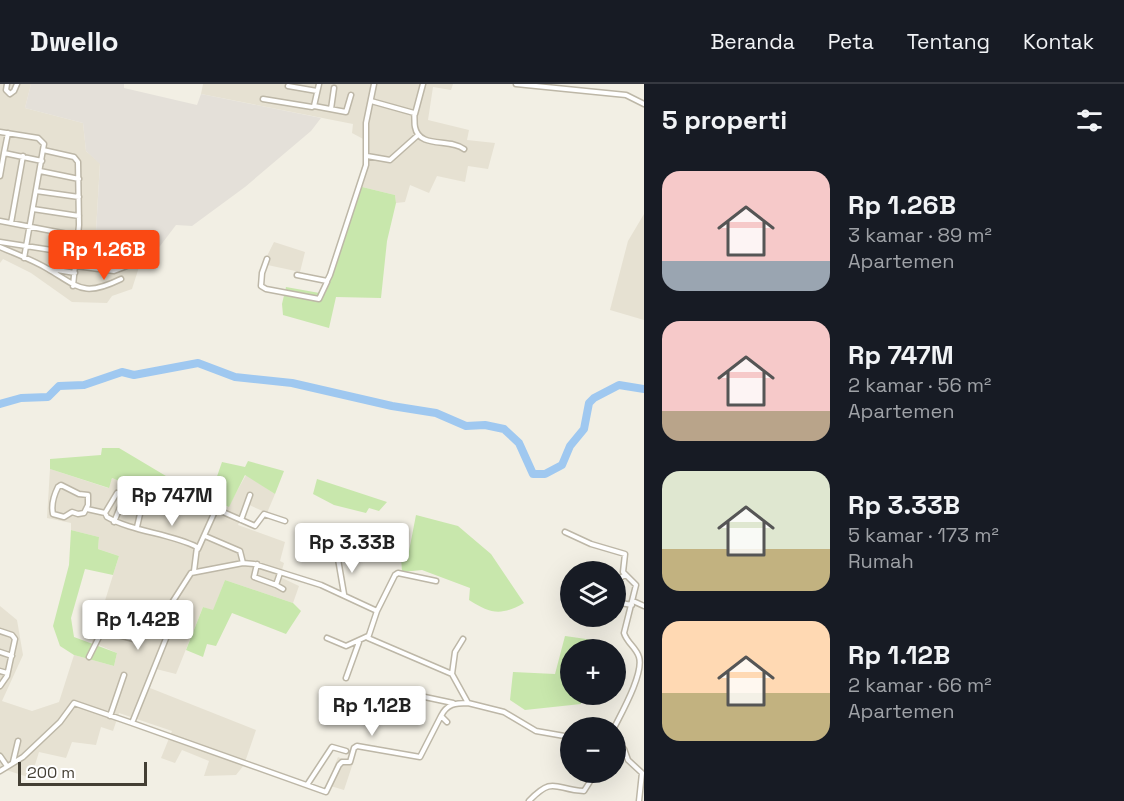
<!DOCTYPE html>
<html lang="id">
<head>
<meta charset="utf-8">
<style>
  :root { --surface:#171b24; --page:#242831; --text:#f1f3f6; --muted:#9ea1a6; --line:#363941; --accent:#fa4913 }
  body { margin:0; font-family:"Space Grotesk",sans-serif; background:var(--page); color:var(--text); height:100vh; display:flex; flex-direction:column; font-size:22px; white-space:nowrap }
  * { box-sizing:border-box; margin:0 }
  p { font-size:20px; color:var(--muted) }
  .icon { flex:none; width:33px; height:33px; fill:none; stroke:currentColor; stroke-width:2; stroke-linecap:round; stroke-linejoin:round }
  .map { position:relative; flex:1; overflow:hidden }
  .side { display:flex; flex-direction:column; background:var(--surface); width:480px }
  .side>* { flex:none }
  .controls { position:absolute; left:560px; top:477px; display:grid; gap:12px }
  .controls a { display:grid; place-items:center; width:66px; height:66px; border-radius:50%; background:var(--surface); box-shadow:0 6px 24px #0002; font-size:30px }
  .scale { position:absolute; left:18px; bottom:15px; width:129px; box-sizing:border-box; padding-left:6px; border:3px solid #443f34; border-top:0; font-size:16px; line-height:21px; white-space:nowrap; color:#443f34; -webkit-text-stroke:4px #fff; paint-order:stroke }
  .price { position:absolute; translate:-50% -51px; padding:0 14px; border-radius:6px; background:#fff; color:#222; font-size:20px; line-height:39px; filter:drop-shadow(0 2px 3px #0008) }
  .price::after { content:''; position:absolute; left:50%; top:36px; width:18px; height:14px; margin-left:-9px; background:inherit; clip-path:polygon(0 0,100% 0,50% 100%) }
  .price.active { background:var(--accent); color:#fff }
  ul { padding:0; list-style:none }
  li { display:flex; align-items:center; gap:18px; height:150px; padding:0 18px }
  li span { display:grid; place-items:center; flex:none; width:168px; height:120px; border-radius:18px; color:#555 }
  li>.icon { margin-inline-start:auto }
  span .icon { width:72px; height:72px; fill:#fffc; stroke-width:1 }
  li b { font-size:26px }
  h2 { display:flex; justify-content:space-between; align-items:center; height:72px; padding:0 18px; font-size:26px }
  header { display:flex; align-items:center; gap:36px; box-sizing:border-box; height:84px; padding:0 30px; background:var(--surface); border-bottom:2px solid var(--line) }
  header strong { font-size:28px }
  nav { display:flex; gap:33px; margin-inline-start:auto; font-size:21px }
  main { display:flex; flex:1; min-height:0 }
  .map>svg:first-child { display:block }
  .residential { fill:#e6e1d2 }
  .industrial { fill:#e4e0d9 }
  .green { fill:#c8e7ac }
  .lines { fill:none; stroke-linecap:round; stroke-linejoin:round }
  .river { stroke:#9fc8f0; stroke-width:8 }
  .street-casing { stroke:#bdb7a7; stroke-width:7 }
  .street { stroke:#fff; stroke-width:4 }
</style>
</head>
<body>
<header>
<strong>Dwello</strong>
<nav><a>Beranda</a><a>Peta</a><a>Tentang</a><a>Kontak</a></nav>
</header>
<main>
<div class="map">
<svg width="644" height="717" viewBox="0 0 644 717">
  <rect width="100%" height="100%" fill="#f2efe4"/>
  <path class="residential" d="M0,0H31L25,24L83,39L86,67L100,79L95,163L135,168L151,174L139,183L132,205L112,212L107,219L72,218L31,189L3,175L0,179Z
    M203,0H453L451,6L433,3L428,36L469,46L467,56L495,59L488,85L468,82L465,98L437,92L429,109L410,101L405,118L396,119L395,111L358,102L367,57L352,49L353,40L201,10Z
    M644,130V236L610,226L628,157Z
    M274,158L305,168L300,188L263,180Z
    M50,385L108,404L112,394L153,411L161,399L228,423L246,391L275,410L267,429L247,420L238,441L285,458L280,477L284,479L280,493L299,502L293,519L225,496L213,527L203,523L176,590L156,585L150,604L256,646L244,681L236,691L204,692L209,677L182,666L175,679L161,674L172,647L119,629L113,647L101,643L96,661L72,658L66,674L39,668L31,694L0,684V522L17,536L23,571L2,617L32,627L59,618L74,571L114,582L117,569L92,558L119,472L98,465L99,453L71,446V439L47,434Z
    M338,673L353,679L344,706L327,701Z"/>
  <path class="industrial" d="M31,0H124V4L197,21L201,10L321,34L311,47L245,103L192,142L176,141L151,174L135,168L95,164L100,80L86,67L83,39L25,24Z"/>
  <path class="green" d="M358,102L395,111L396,119L387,157L381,214L336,213L329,244L283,231L282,220L286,203L325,210Z
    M102,364H119L171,395L214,401L222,378L245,383L248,377L284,387L275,410L245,391L229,423L162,399L153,411L112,394L109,404L50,385V375L101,371Z
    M317,395L387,418L379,427L369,424L366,429L334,421L313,410Z
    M416,431L458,442L491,470L524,519C501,532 491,530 469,516L470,504L422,486L402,488L401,473L409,467Z
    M71,446L99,453L98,465L119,472L113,491L85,485L71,534L74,553L117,569L114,582L74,571L60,562L53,542L69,481Z
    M225,496L293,519L301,527L286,550L232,529L216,562L207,560L203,573L186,566L203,523L213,526Z
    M565,552L593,556L589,565L570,566V610L582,611L581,620L525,626L510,616L513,588L555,590Z"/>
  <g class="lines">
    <path class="river" d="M0,320L21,314L48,313L59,302L84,301L122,288L134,291L198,279L235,293L292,299L392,322L436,329L466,342L485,341L504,345L519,359L533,390H545L562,381L570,362L584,345L589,319L594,314L619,301L644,305"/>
    <defs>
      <path id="street" d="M7,0L6,6L10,10L14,7L17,0
        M516,0L626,11L644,20
        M288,2L317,7
        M263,15L312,23L314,22L319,0
        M371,17L414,29C415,34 414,39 415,43C419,65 450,54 464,65
        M314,22L346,28L351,11
        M331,25L334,4
        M415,30L423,0
        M0,48L38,54L44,60L24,174
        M8,49L4,69L42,77
        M43,66L74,73L78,78L79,141L73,202
        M367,72L390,76L418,51
        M40,87L79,95
        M0,92L4,69
        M36,107L79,113
        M33,125L79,132
        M0,137L78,152
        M11,139L23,72
        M0,158L77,170
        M0,163C16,170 33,176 48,185C80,204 84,213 121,195
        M267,175L262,189L261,202L266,205L319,215L327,198
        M76,182L114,187L127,182
        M51,185L75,189
        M297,191L327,197L330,191L366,81V39L374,0
        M61,401L79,410L88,411V421L84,429L78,430L72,428L64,433L53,430C51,421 54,411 58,403Z
        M117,409L105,429L107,433C133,448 169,449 197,463L194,487
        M87,425L105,429
        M241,436L250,411
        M114,438L121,421
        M137,443L140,430L137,425L138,418
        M565,448L591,460L625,470L623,488L636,501L624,549C627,559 636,563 639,573C644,589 622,628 614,644
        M205,452L240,467L243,479
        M198,465L216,425L255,442L264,430L285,437
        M340,469L338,475L344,510
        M257,480L254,493L276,501
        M280,489L276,501L283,505
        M615,497L625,491
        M633,517L644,522
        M615,518L632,521
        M377,527L395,491L398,489L436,497
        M168,537L184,539
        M0,547L12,551L15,555L7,592L0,602
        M327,554L346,562L368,552
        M0,568L12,572
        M89,573L102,547L138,556L168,525
        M0,587L7,589
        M452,590L455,568L463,555
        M346,594L359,558
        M392,606L453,619
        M110,632L124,591
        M447,638L441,632C447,620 455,619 468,619
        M132,639L326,708L339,681L342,678H350L354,664L357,662L420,673L441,632
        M615,658L624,665L628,676L642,689L639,717
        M0,672L7,682
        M13,678L18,657
        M0,687L23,673L60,638L74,619L132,639L169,547L168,525L191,489L243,479L254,480L321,501L377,527L368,554L452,590L468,619L504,628L536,647L570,653
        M307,701L332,663L346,667
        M529,717C554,691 555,706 584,707L596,688"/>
    </defs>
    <use href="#street" class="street-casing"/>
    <use href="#street" class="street"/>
  </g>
</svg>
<div class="controls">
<a><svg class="icon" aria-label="layers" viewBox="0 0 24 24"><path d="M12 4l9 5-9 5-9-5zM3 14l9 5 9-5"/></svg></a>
<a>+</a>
<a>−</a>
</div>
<div class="scale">200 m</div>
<b class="price active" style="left:104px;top:197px">Rp 1.26B</b>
<b class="price" style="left:172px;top:443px">Rp 747M</b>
<b class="price" style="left:352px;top:490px">Rp 3.33B</b>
<b class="price" style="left:138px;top:567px">Rp 1.42B</b>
<b class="price" style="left:372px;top:653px">Rp 1.12B</b>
</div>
<section class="side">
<h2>5 properti<svg class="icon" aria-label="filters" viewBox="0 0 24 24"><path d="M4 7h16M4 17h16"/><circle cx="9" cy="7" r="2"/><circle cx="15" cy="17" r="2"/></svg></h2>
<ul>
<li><span style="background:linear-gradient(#f6c9c9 75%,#9aa5b1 0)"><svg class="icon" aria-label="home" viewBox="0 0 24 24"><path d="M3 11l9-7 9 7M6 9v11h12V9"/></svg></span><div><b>Rp 1.26B</b><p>3 kamar · 89 m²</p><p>Apartemen</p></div></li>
<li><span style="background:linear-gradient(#f6c9c9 75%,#b9a48a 0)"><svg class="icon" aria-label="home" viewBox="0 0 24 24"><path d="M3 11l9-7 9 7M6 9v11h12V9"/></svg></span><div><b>Rp 747M</b><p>2 kamar · 56 m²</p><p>Apartemen</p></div></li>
<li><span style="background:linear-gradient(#dfe7d0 65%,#c2b280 0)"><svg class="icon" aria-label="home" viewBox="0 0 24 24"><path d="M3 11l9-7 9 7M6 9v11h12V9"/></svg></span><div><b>Rp 3.33B</b><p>5 kamar · 173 m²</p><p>Rumah</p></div></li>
<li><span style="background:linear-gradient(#ffd9b3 60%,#c2b280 0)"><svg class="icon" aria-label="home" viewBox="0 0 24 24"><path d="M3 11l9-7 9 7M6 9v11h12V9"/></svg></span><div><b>Rp 1.12B</b><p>2 kamar · 66 m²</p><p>Apartemen</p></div></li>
</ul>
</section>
</main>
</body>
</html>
